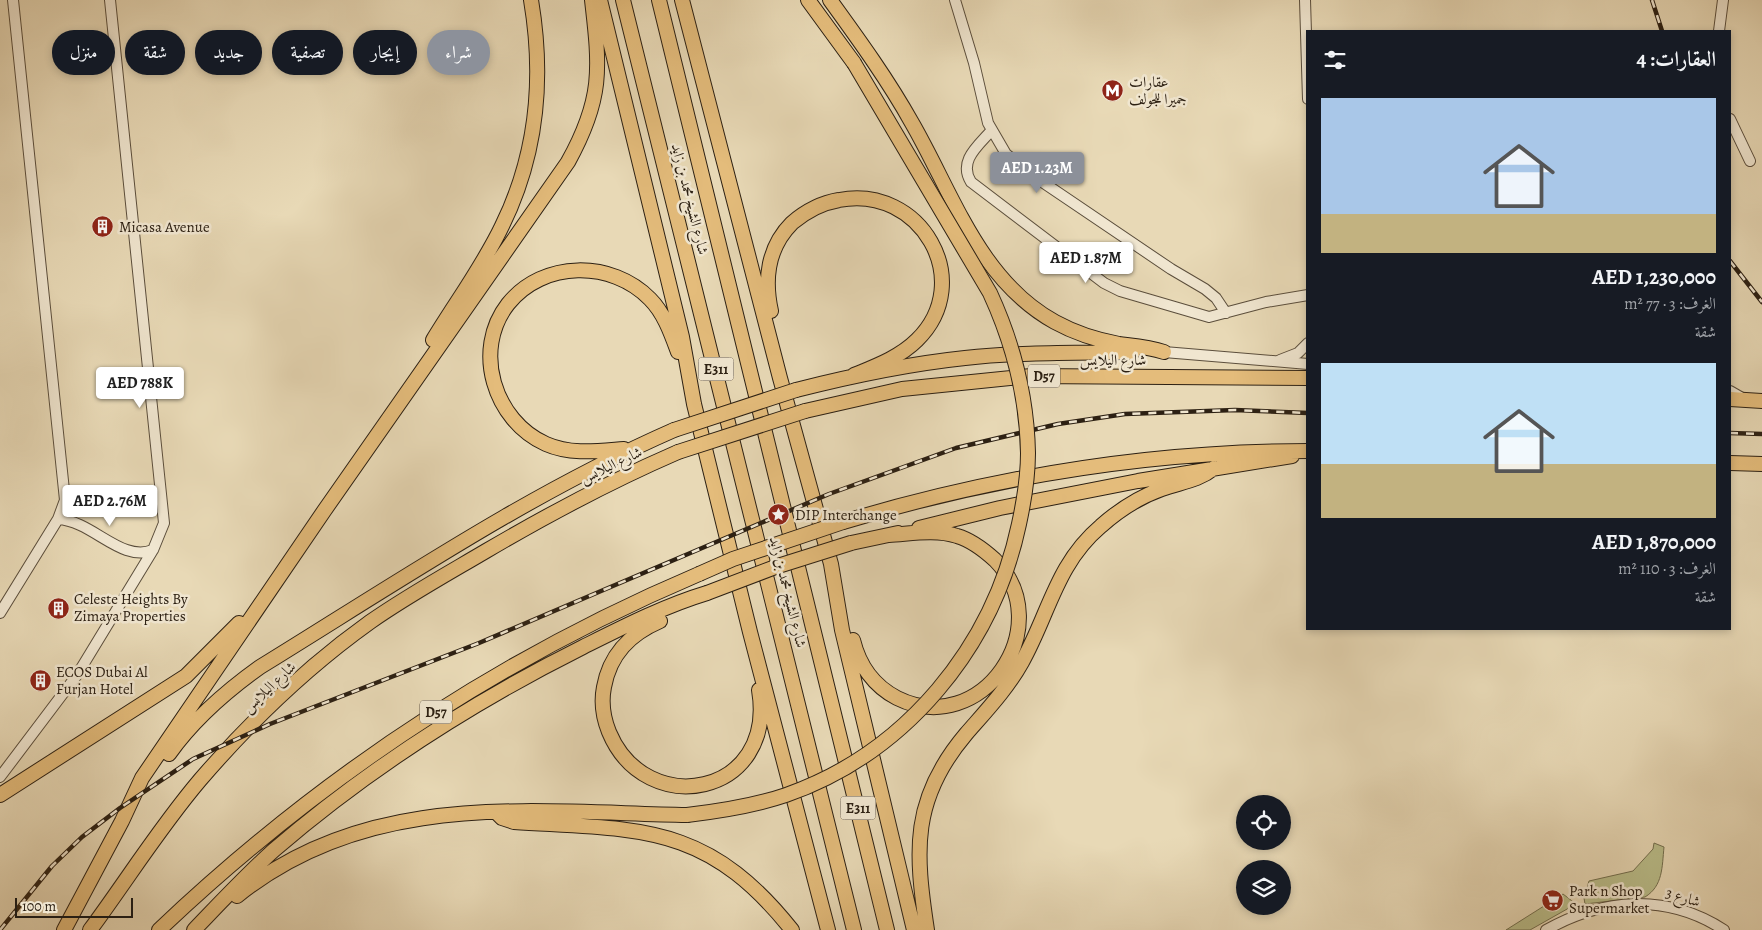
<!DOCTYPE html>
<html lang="ar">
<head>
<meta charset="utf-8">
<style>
  :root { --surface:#171b24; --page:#20242c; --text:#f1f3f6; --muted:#9ea1a6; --accent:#8c9099 }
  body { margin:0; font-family:Alegreya,Amiri,serif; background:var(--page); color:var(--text); direction:rtl; height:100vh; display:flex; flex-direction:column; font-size:19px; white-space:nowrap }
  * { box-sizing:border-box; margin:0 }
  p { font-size:16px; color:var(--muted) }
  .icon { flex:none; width:28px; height:28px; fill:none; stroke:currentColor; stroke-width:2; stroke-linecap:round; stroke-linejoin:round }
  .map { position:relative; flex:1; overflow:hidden; direction:ltr }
  .sheet { position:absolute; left:1306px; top:30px; width:425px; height:600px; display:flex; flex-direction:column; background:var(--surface); border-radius:0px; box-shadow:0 2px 8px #0003; direction:rtl }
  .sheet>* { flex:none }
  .hud { position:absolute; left:15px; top:30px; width:475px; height:45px; direction:rtl; display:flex; gap:10px }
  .tools { position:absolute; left:1236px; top:795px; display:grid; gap:10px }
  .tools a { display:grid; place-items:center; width:55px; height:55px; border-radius:50%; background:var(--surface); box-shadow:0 2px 8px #0003; font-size:25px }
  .scale { position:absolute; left:15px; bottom:12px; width:118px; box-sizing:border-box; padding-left:5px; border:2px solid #2c2013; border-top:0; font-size:14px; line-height:18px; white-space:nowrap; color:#2c2013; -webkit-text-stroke:4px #f0e6d0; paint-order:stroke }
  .price { position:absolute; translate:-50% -42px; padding:0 11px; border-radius:5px; background:#fff; color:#222; font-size:16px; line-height:32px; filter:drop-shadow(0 1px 2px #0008) }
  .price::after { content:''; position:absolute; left:50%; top:30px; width:15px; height:11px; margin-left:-8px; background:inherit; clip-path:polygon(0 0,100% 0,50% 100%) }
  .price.current { background:var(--accent); color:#fff }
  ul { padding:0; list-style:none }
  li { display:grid; align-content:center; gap:10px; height:265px; padding:0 15px }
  li span { display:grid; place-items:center; height:155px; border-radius:0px; color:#555 }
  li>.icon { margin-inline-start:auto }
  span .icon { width:90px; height:90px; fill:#fffc; stroke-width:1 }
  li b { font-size:21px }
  h2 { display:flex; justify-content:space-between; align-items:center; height:60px; padding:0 15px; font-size:21px }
  .tag { padding:0 18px; border-radius:22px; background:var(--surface); box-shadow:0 2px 8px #0003; font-size:18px; line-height:45px }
  .tag.current { background:var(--accent); color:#fff }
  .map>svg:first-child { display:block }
  .green { fill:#babe8b; stroke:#736f4f }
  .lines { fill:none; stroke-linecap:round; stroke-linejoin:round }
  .minor-casing { stroke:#5b4e3c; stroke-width:12 }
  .highway-casing { stroke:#2c2013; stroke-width:16 }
  .minor { stroke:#f0e6d0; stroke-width:10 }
  .highway { stroke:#e4bc7b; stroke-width:14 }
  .rail-casing { stroke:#2c2013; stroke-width:4.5 }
  .rail { stroke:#f0e6d0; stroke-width:2.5; stroke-dasharray:8; stroke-linecap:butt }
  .highway-bridge-casing { stroke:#2c2013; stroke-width:16; stroke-linecap:butt }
  .highway-bridge { stroke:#e4bc7b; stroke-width:14 }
  .labels { text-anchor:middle; stroke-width:5; stroke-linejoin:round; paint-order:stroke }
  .shield { fill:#f0e6d0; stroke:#675b4c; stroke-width:1 }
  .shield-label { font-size:14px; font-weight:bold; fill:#2c2013 }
  .poi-label { font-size:15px; fill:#2c2013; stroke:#f0e6d0; text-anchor:start }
  .street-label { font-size:15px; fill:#2c2013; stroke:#f0e6d0 }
</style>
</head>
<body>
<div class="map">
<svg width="1762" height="930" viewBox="0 0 1762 930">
  <rect width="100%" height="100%" fill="#e8d9b6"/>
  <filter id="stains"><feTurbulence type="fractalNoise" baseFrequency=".004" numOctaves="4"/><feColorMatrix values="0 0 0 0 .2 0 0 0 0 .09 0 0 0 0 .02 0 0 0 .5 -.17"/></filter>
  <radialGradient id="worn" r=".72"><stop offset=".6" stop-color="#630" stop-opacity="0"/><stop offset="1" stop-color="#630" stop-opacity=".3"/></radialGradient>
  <path class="green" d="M1654,843L1664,847C1662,867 1663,886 1645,897L1585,904L1584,898L1589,881L1633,871L1653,849Z
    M1563,894L1576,904L1530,930H1506Z"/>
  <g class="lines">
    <defs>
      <path id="minor" d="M955,0L974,63L988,123L1006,154L1035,177L1171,269L1205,289L1216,298L1226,313
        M1305,0L1308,99
        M1719,31L1723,0
        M1730,119L1750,161
        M991,131C978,146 958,161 971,182L1104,283L1120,291L1209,317L1266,302L1308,295
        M1164,352L1308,364
        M1280,360L1298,353L1308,343
        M1730,391L1744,399
        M58,519C93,521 121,563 153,550
        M0,613L58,519L65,500L13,0
        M0,777L77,675L153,550L164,523L110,0
        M1546,930C1603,898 1667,893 1724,930"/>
      <path id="highway" d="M600,0L682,337L694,404L750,632L828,930
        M623,0L854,930
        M659,0L887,930
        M682,0L780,378L831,564L842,630L914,930
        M808,0L854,63
        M830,0C859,40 888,80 912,123C953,194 979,280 1055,322C1075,333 1097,340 1119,344C1135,346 1149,347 1164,352
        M771,311C764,279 768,247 792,223C806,211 821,203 839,200C920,184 977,281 917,340C900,357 876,366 854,375
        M433,340C456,302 483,266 502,226C537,155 544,77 531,0
        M796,390C851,376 908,364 965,358C1020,352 1077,353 1133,352
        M1730,399L1762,401
        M805,411L902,389L1031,376L1308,378
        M624,449C598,451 571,455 546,444C494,421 472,350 508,304C543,260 612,260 650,299C664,313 671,333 678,352
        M1730,463L1762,464
        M843,522C993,477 1150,451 1308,451
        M919,528L1000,508L1138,481L1292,456
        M851,543L898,533
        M660,621C630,634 610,654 604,687C601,702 603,717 609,732C646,821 777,796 759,690
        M853,640C859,665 874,686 897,698C981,740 1060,626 995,560C984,550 971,540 957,536C935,529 910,534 889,535
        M169,754C194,719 225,692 260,667C395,584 528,494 674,430
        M0,795L186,676L239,623
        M496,812L502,818L514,822C640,830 706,822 792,930
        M237,896C368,790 529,812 687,815
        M64,930L122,821L142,778L324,511L568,162C603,99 600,69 592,0
        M90,930C127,880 160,827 200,780C250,722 307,667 370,622C407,596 447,574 486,551C549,514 611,481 678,452
        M159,930C318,779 496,660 699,574
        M194,930C220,903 246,875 274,850C367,770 473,702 583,647C623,627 664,606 707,593
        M927,930C915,851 911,799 966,734C986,711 1007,689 1022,662C1049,614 1056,564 1101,526C1119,510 1139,497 1162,489C1181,482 1198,481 1214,468"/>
    </defs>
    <use href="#minor" class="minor-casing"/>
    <use href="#highway" class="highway-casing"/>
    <use href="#minor" class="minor"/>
    <use href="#highway" class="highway"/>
    <defs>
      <path id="rail" d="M1652,0L1662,31
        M1730,261L1762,302
        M1730,433L1762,434
        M0,930L52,866L82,837L120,808L193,759L270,724L479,643L829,494L956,448L1058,424L1125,414L1235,410L1308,413"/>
    </defs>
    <use href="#rail" class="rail-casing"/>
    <use href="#rail" class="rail"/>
    <defs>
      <path id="highway-bridge" d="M674,430L796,390
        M678,452L805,411
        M699,574L733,559L843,522
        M707,593L778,566L851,543
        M687,815C721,811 754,806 786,795C906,753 993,647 1019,524C1024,501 1028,477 1028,453C1027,398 1013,343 990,293L854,63"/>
    </defs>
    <use href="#highway-bridge" class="highway-bridge-casing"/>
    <use href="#highway-bridge" class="highway-bridge"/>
  </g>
  <defs>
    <symbol id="metro-disc" viewBox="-11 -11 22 22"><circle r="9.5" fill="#8f2418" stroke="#f0e6d0"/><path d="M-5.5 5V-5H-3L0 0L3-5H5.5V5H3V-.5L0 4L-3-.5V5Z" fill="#fff"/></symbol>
    <symbol id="building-disc" viewBox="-11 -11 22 22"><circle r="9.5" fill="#8f2418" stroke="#f0e6d0"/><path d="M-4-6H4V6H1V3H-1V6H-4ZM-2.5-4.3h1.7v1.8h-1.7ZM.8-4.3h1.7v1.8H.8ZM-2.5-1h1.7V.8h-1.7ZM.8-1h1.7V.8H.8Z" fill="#fff"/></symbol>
    <symbol id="sight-disc" viewBox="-11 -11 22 22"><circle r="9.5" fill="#8f2418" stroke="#f0e6d0"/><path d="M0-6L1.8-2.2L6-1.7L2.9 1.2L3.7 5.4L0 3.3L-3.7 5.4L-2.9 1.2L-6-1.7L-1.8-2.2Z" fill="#fff"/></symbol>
    <symbol id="supermarket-disc" viewBox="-11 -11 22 22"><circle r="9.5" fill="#8f2418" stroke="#f0e6d0"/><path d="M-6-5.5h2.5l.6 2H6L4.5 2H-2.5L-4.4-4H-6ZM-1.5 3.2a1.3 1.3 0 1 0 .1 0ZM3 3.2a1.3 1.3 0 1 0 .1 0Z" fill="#fff"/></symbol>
  </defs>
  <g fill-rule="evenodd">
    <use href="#metro-disc" x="1100" y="78" width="25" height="25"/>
    <use href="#building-disc" x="90" y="214" width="25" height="25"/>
    <use href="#sight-disc" x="766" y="502" width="25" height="25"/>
    <use href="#building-disc" x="46" y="596" width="25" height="25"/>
    <use href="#building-disc" x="28" y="668" width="25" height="25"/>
    <use href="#supermarket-disc" x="1540" y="888" width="25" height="25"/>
  </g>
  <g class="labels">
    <g class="shield">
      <rect x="698.5" y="357.5" width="35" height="23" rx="4"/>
      <rect x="1028" y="364.5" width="32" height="23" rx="4"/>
      <rect x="420" y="700.5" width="32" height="23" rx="4"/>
      <rect x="840.5" y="796.5" width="35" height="23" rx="4"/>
    </g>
    <g class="shield-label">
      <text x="716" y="374">E311</text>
      <text x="1044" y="381">D57</text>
      <text x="436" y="717">D57</text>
      <text x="858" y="813">E311</text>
    </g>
    <g class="poi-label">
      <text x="1129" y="87">عقارات<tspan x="1129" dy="17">جميرا للجولف</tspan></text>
      <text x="119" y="232">Micasa Avenue</text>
      <text x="795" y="520">DIP Interchange</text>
      <text x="74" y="604">Celeste Heights By<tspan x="74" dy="17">Zimaya Properties</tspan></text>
      <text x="56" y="677">ECOS Dubai Al<tspan x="56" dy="17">Furjan Hotel</tspan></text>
      <text x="1569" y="896">Park n Shop<tspan x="1569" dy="17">Supermarket</tspan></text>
    </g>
    <g class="street-label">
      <text transform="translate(690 199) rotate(76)" y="5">شارع الشيخ محمد بن زايد</text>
      <text x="1113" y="365">شارع اليلايس</text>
      <text transform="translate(611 465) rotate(-25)" y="5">شارع اليلايس</text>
      <text transform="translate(788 592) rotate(76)" y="5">شارع الشيخ محمد بن زايد</text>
      <text transform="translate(269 687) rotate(-43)" y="5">شارع اليلايس</text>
      <text transform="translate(1683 897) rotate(17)" y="5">شارع 3</text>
    </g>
  </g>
  <rect width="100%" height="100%" filter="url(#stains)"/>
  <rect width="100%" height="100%" fill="url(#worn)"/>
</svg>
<div class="tools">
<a><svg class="icon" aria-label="locate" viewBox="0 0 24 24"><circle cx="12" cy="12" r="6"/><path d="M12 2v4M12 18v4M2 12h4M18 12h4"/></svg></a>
<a><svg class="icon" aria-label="layers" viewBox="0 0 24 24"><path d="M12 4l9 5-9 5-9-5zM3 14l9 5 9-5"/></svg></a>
</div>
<div class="scale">100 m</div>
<b class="price current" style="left:1037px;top:194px">AED 1.23M</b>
<b class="price" style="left:1086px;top:284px">AED 1.87M</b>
<b class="price" style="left:140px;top:409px">AED 788K</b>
<b class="price" style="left:110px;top:527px">AED 2.76M</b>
<div class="hud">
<a class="tag current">شراء</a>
<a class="tag">إيجار</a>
<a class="tag">تصفية</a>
<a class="tag">جديد</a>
<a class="tag">شقة</a>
<a class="tag">منزل</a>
</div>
<section class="sheet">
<h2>العقارات: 4<svg class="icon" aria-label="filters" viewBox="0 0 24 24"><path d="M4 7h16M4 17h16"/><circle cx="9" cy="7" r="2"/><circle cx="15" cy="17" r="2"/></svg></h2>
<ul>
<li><span style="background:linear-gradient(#a9c7e8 75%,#c2b280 0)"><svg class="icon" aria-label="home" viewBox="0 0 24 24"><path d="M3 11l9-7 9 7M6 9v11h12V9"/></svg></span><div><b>AED 1,230,000</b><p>الغرف: 3 · 77 m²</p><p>شقة</p></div></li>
<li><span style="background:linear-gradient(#bfe0f5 65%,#c2b280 0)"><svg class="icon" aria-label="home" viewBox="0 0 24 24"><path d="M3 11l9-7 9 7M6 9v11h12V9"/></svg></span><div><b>AED 1,870,000</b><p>الغرف: 3 · 110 m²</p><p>شقة</p></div></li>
</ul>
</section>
</div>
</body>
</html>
